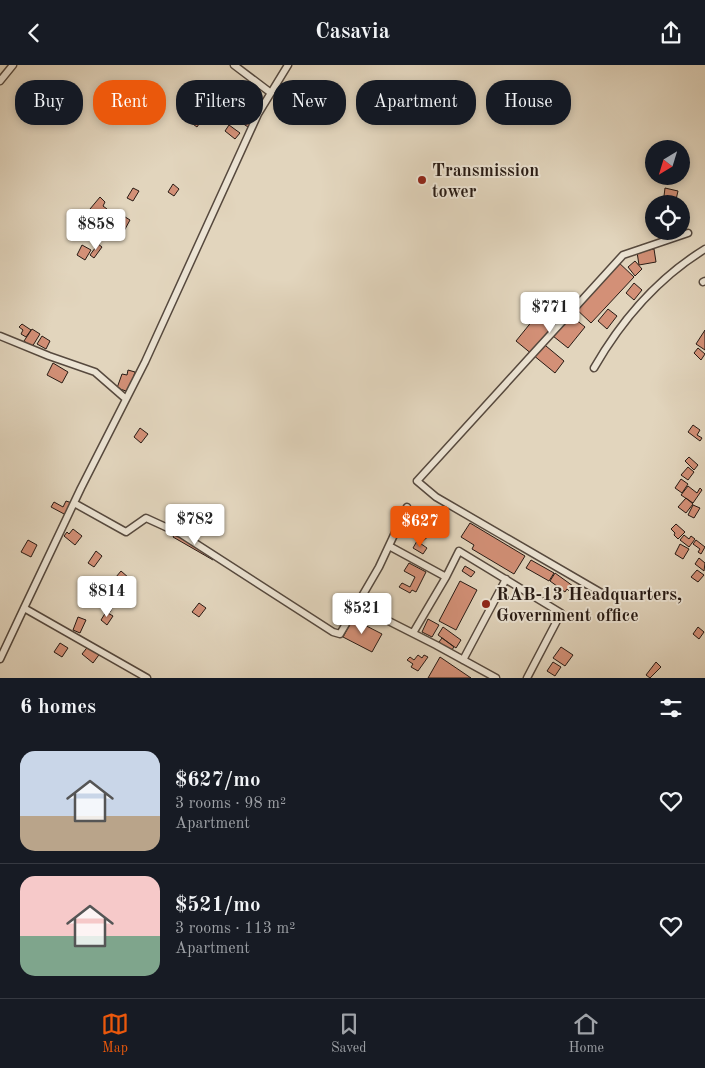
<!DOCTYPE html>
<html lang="en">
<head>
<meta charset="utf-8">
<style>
  :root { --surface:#171b24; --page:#242831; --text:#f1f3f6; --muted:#9ea1a6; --line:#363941; --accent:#ea580c }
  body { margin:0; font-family:"Old Standard TT",serif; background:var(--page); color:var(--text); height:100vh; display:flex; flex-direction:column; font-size:19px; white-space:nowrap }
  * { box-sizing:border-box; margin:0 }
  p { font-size:16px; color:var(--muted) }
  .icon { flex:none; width:28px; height:28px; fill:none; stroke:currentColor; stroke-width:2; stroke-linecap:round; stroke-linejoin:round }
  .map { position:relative; height:613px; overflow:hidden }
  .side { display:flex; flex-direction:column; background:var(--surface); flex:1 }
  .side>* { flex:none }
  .top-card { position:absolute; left:15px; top:15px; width:675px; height:45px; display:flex; gap:10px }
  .needle { width:32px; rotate:218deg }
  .tools { position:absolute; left:645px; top:75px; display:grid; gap:10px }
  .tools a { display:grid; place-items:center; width:45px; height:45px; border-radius:50%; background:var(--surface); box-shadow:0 2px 8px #0003; font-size:25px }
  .price { position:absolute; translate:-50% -42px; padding:0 11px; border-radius:5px; background:#fff; color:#222; font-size:16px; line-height:32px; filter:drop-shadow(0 1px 2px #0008) }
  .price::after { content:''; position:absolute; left:50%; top:30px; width:15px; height:11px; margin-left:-8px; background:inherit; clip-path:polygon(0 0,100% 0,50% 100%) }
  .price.on { background:var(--accent); color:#fff }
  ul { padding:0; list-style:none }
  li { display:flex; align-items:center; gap:15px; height:125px; padding:0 20px }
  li+li { border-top:1px solid var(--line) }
  li span { display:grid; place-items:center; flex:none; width:140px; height:100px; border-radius:15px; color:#555 }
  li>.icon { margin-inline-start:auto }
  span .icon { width:60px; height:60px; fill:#fffc; stroke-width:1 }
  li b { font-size:21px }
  h2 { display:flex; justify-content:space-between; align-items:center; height:60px; padding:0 20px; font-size:21px }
  .tag { padding:0 18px; border-radius:20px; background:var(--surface); box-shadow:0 2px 8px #0003; font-size:18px; line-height:45px }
  .tag.on { background:var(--accent); color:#fff }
  header { display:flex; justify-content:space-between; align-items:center; height:65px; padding:0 20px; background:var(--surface); font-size:22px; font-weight:600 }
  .dock { display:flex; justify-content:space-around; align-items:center; height:70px; border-top:1px solid var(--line); background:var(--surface); font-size:14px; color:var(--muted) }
  .dock a { display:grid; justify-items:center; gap:2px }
  .dock .on { color:var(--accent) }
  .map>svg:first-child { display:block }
  .building { fill:#d39077; stroke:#271a14 }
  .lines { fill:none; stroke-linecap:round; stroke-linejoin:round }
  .minor-casing { stroke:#56493e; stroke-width:9 }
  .minor { stroke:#ece4d4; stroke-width:6 }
  .poi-dot { fill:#8f2418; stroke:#ece4d4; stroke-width:2 }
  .labels { text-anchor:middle; stroke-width:4; stroke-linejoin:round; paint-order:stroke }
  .poi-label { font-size:18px; font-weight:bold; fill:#271a14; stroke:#ece4d4; text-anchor:start }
</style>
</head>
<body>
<header><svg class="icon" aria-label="back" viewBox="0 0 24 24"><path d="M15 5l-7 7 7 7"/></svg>Casavia<svg class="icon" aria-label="share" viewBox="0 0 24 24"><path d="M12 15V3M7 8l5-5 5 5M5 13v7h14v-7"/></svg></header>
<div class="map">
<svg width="705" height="613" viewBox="0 0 705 613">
  <rect width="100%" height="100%" fill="#e2d5bd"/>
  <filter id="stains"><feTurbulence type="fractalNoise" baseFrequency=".004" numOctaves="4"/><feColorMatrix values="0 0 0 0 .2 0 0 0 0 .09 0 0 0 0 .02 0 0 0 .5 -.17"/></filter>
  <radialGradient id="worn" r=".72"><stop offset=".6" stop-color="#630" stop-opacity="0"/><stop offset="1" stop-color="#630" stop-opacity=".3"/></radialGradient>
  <path class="building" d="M104,31L112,37L104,48L96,42Z
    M195,48L203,53L197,62L190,57Z
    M247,50L253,55L248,62L242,58Z
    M229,60L240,68L235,74L225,66Z
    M173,119L179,124L174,131L168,127Z
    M133,123L139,126L133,136L127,133Z
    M665,123L678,126L675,139H663Z
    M100,132L105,137L103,141L107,144L100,153L90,144Z
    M114,146L118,149L110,160L106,157Z
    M122,150L130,155L124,166L116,161Z
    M97,160L105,165L95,179L87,174Z
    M98,179L102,182L94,193L90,190Z
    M82,180L91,185L85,195L77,190Z
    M654,184L656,197L639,200L637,187Z
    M616,195L634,212L591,258L573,241Z
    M635,196L642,204L635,211L628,202Z
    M634,218L642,225L634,235L626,228Z
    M550,234L585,262L568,283L548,267L540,276L564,296L555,308L516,276Z
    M608,244L617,251L607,264L598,256Z
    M22,259L31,265L26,272L21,269L23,265L19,262Z
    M32,264L40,269L32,282L24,276Z
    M705,265V285L696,279Z
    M42,271L50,276L46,284L37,279Z
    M698,283L705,289L701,295L694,288Z
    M53,298L68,307L62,318L47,310Z
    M128,305L135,307L129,327L117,323L122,309L127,310Z
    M693,360L700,365L697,370L702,373L700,376L688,367Z
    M140,363L148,369L141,378L134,372Z
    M689,392L698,400L694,405L685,396Z
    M688,402L694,407L688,415L681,410Z
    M681,414L688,419L682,428L675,423Z
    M688,421L697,428L700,423L702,425L693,438L681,430Z
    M686,433L693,439L686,448L678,442Z
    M66,436L72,438L66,450L51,442L54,437L63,442Z
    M693,440L700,443L694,453L688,450Z
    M432,448L445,457L440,464L433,459L428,466L432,468L423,476L412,469L422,455L426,457Z
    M470,458L525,491L514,509L472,484L474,480L461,472Z
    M676,459L685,467L678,474L674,470L675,468L671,464Z
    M73,464L82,471L75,480L64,471L67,467L69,469Z
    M176,467L216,489L213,495L173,472Z
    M684,470L689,474L691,471L695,474L689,482L680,475Z
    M28,475L37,480L31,492L21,487Z
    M696,475L705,482L701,489L698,487L700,484L693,479Z
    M417,476L427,483L423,489L413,483Z
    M680,479L689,484L683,494L675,489Z
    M96,486L102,491L94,502L88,498Z
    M699,493L705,498L704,506L695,499Z
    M531,495L554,508L549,516L526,503Z
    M409,498L426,507L416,527L412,525L410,528L399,522L402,518L410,522L415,512L404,506Z
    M465,501L475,507L471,512L462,506Z
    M697,505L704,510L698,517L691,512Z
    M121,506L129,513L124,520L116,512Z
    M555,508L573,521L569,526L567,524L565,527L550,516Z
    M99,516L109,521L105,529L96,523Z
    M460,516L477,525L456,565L439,556Z
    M105,534L114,540L110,547L101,540Z
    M199,538L206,543L199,552L192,547Z
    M106,547L113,551L107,560L101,555Z
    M78,552L86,555L80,568L73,565Z
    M353,554L382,569L372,587L343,572Z
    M428,554L439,560L432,572L422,567Z
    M443,562L461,575L456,583L438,570Z
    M698,562L704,567L699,574L693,569Z
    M442,573L454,582L451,586L439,577Z
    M60,578L68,583L62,592L54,587Z
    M90,579L101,587L93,598L82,589Z
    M561,582L573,590L565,601L553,593Z
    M418,590L422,593L424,590L428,592L418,606L411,602L413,599L407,595L410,592L414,595Z
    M440,592L471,613H428Z
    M553,597L561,602L555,611L547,606Z
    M656,597L661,602L650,613L646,610Z"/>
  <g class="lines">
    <defs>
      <path id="minor" d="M234,0L271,28
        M0,16L13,0
        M703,217L705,216
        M0,271L49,291L95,307L126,334
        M594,303C621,256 658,213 705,184
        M74,438L126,467L146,453L181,469L333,567L340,569L379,502L407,442
        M389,481L446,512L459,486L561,548L527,613
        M605,530L436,432L417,416L623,190L688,168
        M357,540L436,580L496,613
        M413,568L446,512
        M0,594L24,543
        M463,595L506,514
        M147,613L24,543L81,423L145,297L258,49L288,0"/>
    </defs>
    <use href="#minor" class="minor-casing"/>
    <use href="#minor" class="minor"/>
  </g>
  <g class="poi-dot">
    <circle cx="422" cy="115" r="5"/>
    <circle cx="486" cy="539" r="5"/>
  </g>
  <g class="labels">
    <g class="poi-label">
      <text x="432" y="111">Transmission<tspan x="432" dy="21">tower</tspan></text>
      <text x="496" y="535">RAB-13 Headquarters,<tspan x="496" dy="21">Government office</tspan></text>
    </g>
  </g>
  <rect width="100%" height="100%" filter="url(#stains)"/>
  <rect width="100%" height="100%" fill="url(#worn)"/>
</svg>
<div class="tools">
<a><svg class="needle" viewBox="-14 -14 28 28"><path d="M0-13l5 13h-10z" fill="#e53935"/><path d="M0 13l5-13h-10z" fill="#9ea1a6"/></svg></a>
<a><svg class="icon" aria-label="locate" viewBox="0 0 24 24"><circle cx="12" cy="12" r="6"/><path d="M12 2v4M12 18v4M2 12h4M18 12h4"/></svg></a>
</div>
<b class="price" style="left:96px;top:186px">$858</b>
<b class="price" style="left:550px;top:269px">$771</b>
<b class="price" style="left:195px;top:481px">$782</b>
<b class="price on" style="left:420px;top:483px">$627</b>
<b class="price" style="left:107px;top:553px">$814</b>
<b class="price" style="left:362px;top:570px">$521</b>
<div class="top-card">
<a class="tag">Buy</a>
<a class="tag on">Rent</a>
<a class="tag">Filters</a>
<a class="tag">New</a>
<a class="tag">Apartment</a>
<a class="tag">House</a>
</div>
</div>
<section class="side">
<h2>6 homes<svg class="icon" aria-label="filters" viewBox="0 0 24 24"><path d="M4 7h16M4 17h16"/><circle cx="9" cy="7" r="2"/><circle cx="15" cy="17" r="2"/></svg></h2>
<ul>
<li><span style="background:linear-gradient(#c9d6e8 65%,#b9a48a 0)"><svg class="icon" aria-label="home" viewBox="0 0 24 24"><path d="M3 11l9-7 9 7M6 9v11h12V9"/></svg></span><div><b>$627/mo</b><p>3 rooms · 98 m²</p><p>Apartment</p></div><svg class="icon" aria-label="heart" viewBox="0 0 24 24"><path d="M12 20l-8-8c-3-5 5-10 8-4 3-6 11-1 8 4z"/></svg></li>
<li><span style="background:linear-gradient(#f6c9c9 60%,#7fa58c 0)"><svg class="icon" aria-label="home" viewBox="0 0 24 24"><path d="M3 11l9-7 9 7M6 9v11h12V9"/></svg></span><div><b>$521/mo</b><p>3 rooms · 113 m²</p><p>Apartment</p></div><svg class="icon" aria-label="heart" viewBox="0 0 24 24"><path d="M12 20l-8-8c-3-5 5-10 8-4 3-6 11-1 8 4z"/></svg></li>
</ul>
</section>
<nav class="dock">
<a class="on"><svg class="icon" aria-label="map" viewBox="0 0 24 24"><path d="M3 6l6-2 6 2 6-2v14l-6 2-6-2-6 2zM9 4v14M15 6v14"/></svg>Map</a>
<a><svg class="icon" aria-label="saved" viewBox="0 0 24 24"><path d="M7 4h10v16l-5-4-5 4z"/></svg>Saved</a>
<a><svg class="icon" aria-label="home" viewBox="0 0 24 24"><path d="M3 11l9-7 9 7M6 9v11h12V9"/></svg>Home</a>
</nav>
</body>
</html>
